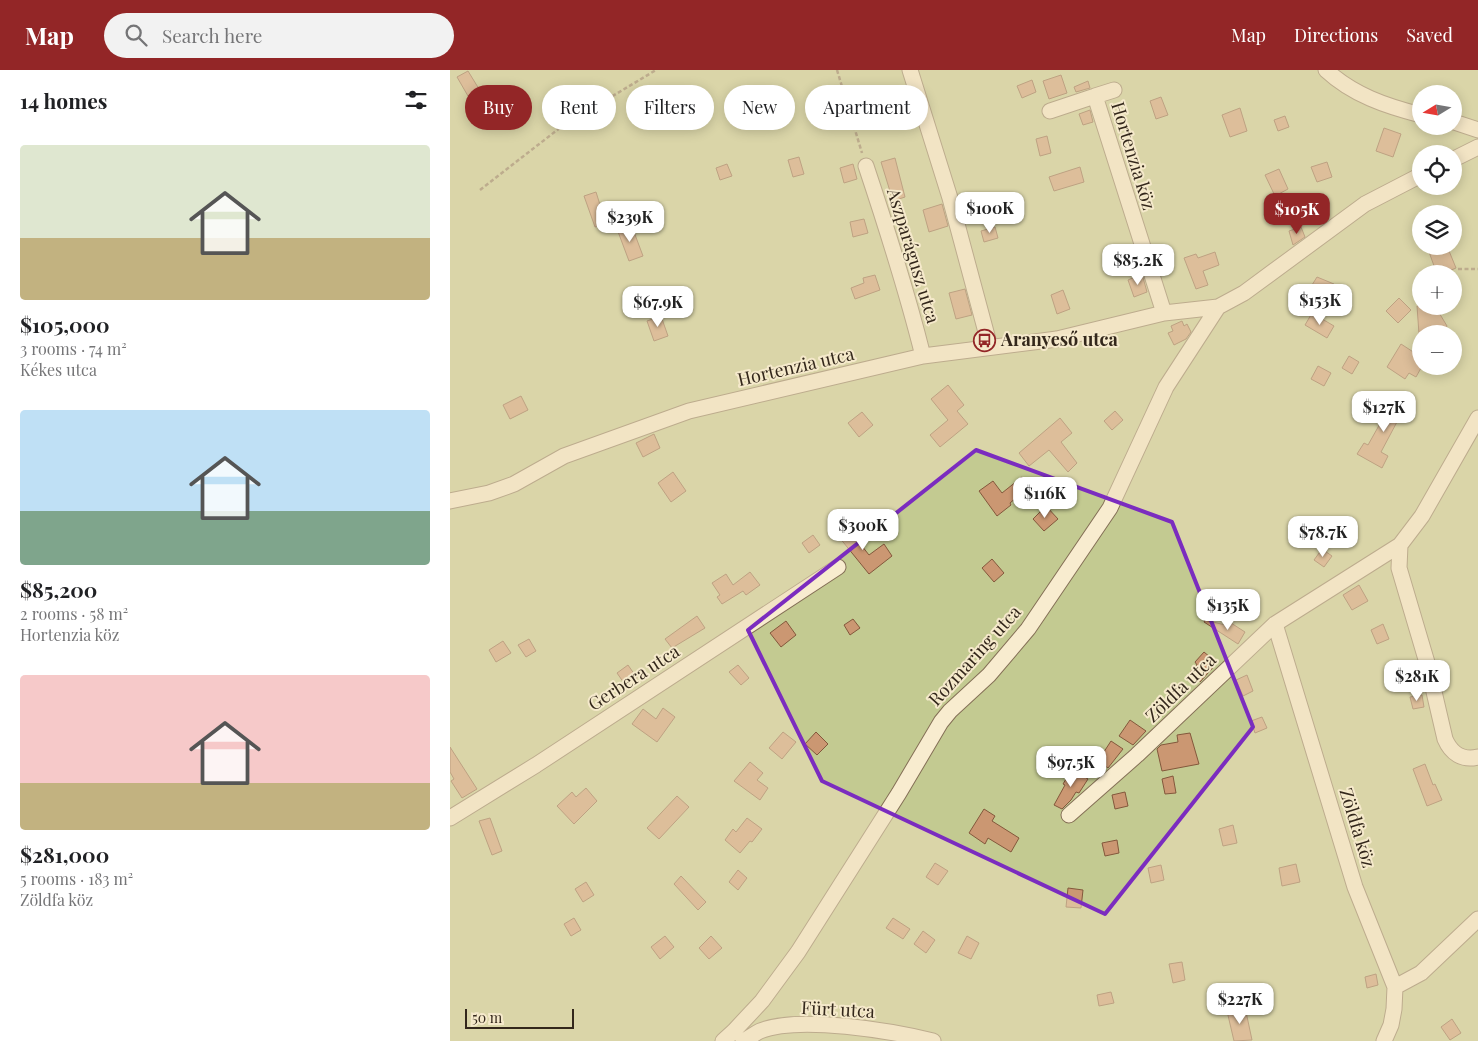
<!DOCTYPE html>
<html lang="en">
<head>
<meta charset="utf-8">
<style>
  :root { --surface:#fff; --page:#f2f2f2; --text:#202124; --muted:#757577; --accent:#932627 }
  body { margin:0; font-family:"Playfair Display",serif; background:var(--page); color:var(--text); height:100vh; display:flex; flex-direction:column; font-size:19px; white-space:nowrap }
  * { box-sizing:border-box; margin:0 }
  p { font-size:16px; color:var(--muted) }
  .icon { flex:none; width:28px; height:28px; fill:none; stroke:currentColor; stroke-width:2; stroke-linecap:round; stroke-linejoin:round }
  .map { position:relative; flex:1; overflow:hidden }
  .drawer { display:flex; flex-direction:column; background:var(--surface); width:450px }
  .drawer>* { flex:none }
  .hud { position:absolute; left:15px; top:15px; width:475px; height:45px; display:flex; gap:10px }
  .needle { width:32px; rotate:259deg }
  .controls { position:absolute; left:962px; top:15px; display:grid; gap:10px }
  .controls a { display:grid; place-items:center; width:50px; height:50px; border-radius:50%; background:var(--surface); box-shadow:0 2px 12px #0003; font-size:25px }
  .scale { position:absolute; left:15px; bottom:12px; width:109px; box-sizing:border-box; padding-left:5px; border:2px solid #33271b; border-top:0; font-size:14px; line-height:18px; white-space:nowrap; color:#33271b; -webkit-text-stroke:4px #f5e9cb; paint-order:stroke }
  .price { position:absolute; translate:-50% -42px; padding:0 11px; border-radius:10px; background:#fff; color:#222; font-size:16px; line-height:32px; filter:drop-shadow(0 1px 2px #0008) }
  .price::after { content:''; position:absolute; left:50%; top:30px; width:15px; height:11px; margin-left:-8px; background:inherit; clip-path:polygon(0 0,100% 0,50% 100%) }
  .price.current { background:var(--accent); color:#fff }
  ul { padding:0; list-style:none }
  li { display:grid; align-content:center; gap:10px; height:265px; padding:0 20px }
  li span { display:grid; place-items:center; height:155px; border-radius:5px; color:#555 }
  li>.icon { margin-inline-start:auto }
  span .icon { width:90px; height:90px; fill:#fffc; stroke-width:1 }
  li b { font-size:21px }
  h2 { display:flex; justify-content:space-between; align-items:center; height:60px; padding:0 20px; font-size:21px }
  .pill { padding:0 18px; border-radius:22px; background:var(--surface); box-shadow:0 2px 12px #0003; font-size:18px; line-height:45px }
  .pill.current { background:var(--accent); color:#fff }
  header { display:flex; align-items:center; gap:30px; box-sizing:border-box; height:70px; padding:0 25px; background:var(--accent); color:#fff }
  header strong { font-size:24px }
  nav { display:flex; gap:28px; margin-inline-start:auto; font-size:18px }
  .search { width:350px; height:45px; background:var(--page); display:flex; align-items:center; gap:12px; box-sizing:border-box; padding:0 18px; border-radius:28px; color:var(--muted); font-size:19px }
  main { display:flex; flex:1; min-height:0 }
  .map>svg:first-child { display:block }
  .green { fill:#c3ca91; fill-rule:evenodd }
  .building { fill:#cb9772; stroke:#83583c }
  .lines { fill:none; stroke-linecap:round; stroke-linejoin:round }
  .minor-casing { stroke:#846f56; stroke-width:17 }
  .path { stroke:#846f56; stroke-width:2.5; stroke-dasharray:4 2.5; stroke-linecap:butt }
  .minor { stroke:#f8eccf; stroke-width:15 }
  .marked { fill:none; stroke:#7b2cbf; stroke-width:4; stroke-linejoin:round }
  .labels { text-anchor:middle; stroke-width:4; stroke-linejoin:round; paint-order:stroke }
  .street-label { font-size:18px; fill:#33271b; stroke:#f5e9cb }
  .poi-label { font-size:18px; font-weight:bold; fill:#33271b; stroke:#f5e9cb; text-anchor:start }
</style>
</head>
<body>
<header>
<strong>Map</strong>
<div class="search"><svg class="icon" aria-label="search" viewBox="0 0 24 24"><circle cx="10" cy="10" r="6"/><path d="M15 15l6 6"/></svg>Search here</div>
<nav><a>Map</a><a>Directions</a><a>Saved</a></nav>
</header>
<main>
<section class="drawer">
<h2>14 homes<svg class="icon" aria-label="filters" viewBox="0 0 24 24"><path d="M4 7h16M4 17h16"/><circle cx="9" cy="7" r="2"/><circle cx="15" cy="17" r="2"/></svg></h2>
<ul>
<li><span style="background:linear-gradient(#dfe7d0 60%,#c2b280 0)"><svg class="icon" aria-label="home" viewBox="0 0 24 24"><path d="M3 11l9-7 9 7M6 9v11h12V9"/></svg></span><div><b>$105,000</b><p>3 rooms · 74 m²</p><p>Kékes utca</p></div></li>
<li><span style="background:linear-gradient(#bfe0f5 65%,#7fa58c 0)"><svg class="icon" aria-label="home" viewBox="0 0 24 24"><path d="M3 11l9-7 9 7M6 9v11h12V9"/></svg></span><div><b>$85,200</b><p>2 rooms · 58 m²</p><p>Hortenzia köz</p></div></li>
<li><span style="background:linear-gradient(#f6c9c9 70%,#c2b280 0)"><svg class="icon" aria-label="home" viewBox="0 0 24 24"><path d="M3 11l9-7 9 7M6 9v11h12V9"/></svg></span><div><b>$281,000</b><p>5 rooms · 183 m²</p><p>Zöldfa köz</p></div></li>
</ul>
</section>
<div class="map">
<svg width="1028" height="971" viewBox="0 0 1028 971">
  <rect width="100%" height="100%" fill="#eddebc"/>
  <path class="green" d="M0,0H1028V971H0ZM971,24H1004V56H971ZM971,84H1004V116H971ZM971,144H1004V176H971ZM971,204H1004V236H971ZM971,264H1004V296H971Z"/>
  <path class="building" d="M18,1L29,19L18,26L7,7Z
    M611,5L617,23L599,29L593,11Z
    M582,10L586,22L572,28L567,16Z
    M638,11L640,18L626,22L624,17Z
    M711,27L718,45L706,49L700,31Z
    M790,38L797,61L780,67L772,45Z
    M640,40L643,52L633,55L629,44Z
    M835,46L839,57L828,61L824,50Z
    M934,58L951,64L943,87L926,81Z
    M597,66L601,83L590,86L586,69Z
    M349,87L354,104L343,107L338,90Z
    M445,88L455,127L443,131L431,92Z
    M877,92L882,107L867,112L861,97Z
    M277,94L282,106L270,110L266,98Z
    M403,94L407,109L394,113L390,98Z
    M630,97L634,112L604,121L599,107Z
    M829,99L838,119L825,126L815,105Z
    M146,122L156,154L145,157L134,126Z
    M492,134L498,156L479,162L473,140Z
    M414,149L418,163L403,167L400,152Z
    M181,154L193,186L179,191L167,159Z
    M545,157L548,168L534,172L531,161Z
    M851,157L855,167L843,175L839,161Z
    M993,176H997L1006,198L992,204H987L979,182Z
    M765,182L769,195L753,201L758,215L746,219L734,188L746,184L748,188Z
    M692,204L697,222L684,227L678,210Z
    M425,205L430,220L405,229L401,218L414,213L413,208Z
    M867,207L884,214L880,220L882,223L873,238L857,223Z
    M515,219L522,245L506,249L499,223Z
    M613,220L620,239L607,244L601,225Z
    M949,228L961,240L948,253L936,241Z
    M967,236H985L997,256L994,264H969Z
    M862,243L884,256L877,268L855,255Z
    M211,246L218,266L204,271L197,251Z
    M732,251L734,256L737,254L741,262L736,269L724,275L718,263L723,261L721,256Z
    M951,274L971,287V298L966,307L959,303L955,309L937,297Z
    M899,286L909,292L902,304L892,298Z
    M868,296L881,303L874,316L861,309Z
    M498,315L514,335L507,341L518,354L490,377L480,365L498,350L481,329Z
    M71,326L78,340L60,349L53,335Z
    M940,327L960,338L952,352L948,350L931,382L938,386L932,398L907,384L914,373L918,375L936,343L932,341Z
    M665,341L673,350L662,360L654,351Z
    M412,342L423,355L409,367L398,353Z
    M610,348L622,363L611,372L627,393L618,402L599,380L579,396L569,383Z
    M204,364L210,378L193,387L186,373Z
    M223,402L236,421L221,432L208,413Z
    M572,407L580,416L560,433L561,435L547,446L529,421L543,411L552,423Z
    M596,436L608,449L594,461L583,449Z
    M394,453L419,485L434,474L442,486L419,504L389,467L390,466L386,460Z
    M363,465L370,475L359,483L352,473Z
    M872,479L882,486L874,497L864,490Z
    M542,489L554,503L544,512L532,498Z
    M300,502L310,515L296,525L293,521L272,534L267,527L270,525L262,513L276,504L283,515Z
    M909,515L918,531L902,540L893,525Z
    M247,546L255,558L222,578L215,569Z
    M403,549L410,558L400,565L394,555Z
    M755,550L779,556L781,553L795,562L788,574L754,552Z
    M336,551L346,565L331,577L320,563Z
    M933,554L939,569L927,574L921,560Z
    M79,569L86,581L76,587L68,575Z
    M53,571L61,583L46,592L39,580Z
    M754,582L767,593L750,612L740,602L747,595L745,592Z
    M178,595L187,608L176,616L167,603Z
    M288,595L299,608L291,615L279,602Z
    M797,605L803,621L793,626L786,610Z
    M972,625L974,637L963,639L960,627Z
    M213,638L225,647L207,672L182,654L193,639L206,649Z
    M812,647L817,658L805,663L801,651Z
    M680,650L696,661L683,675L669,666Z
    M333,662L346,672L332,689L319,678Z
    M366,662L378,674L367,685L355,674Z
    M740,663L749,694L712,701L707,679L711,675L728,672L727,665Z
    M661,671L673,679L658,698L648,691Z
    M0,677L27,719L12,728L1,711L4,709L0,702Z
    M300,692L313,703L307,710L318,718L310,730L284,711Z
    M975,694L983,715L985,714L992,730L977,736L963,699Z
    M622,699L638,709L629,723L626,722L621,730L612,739L604,735L615,715L613,714Z
    M723,706L726,723L715,724L712,709Z
    M136,718L147,731L124,754L107,736L122,722L126,727Z
    M675,722L678,736L665,739L662,725Z
    M227,726L239,737L209,769L197,758Z
    M534,739L545,746L542,751L569,768L561,782L538,768L535,774L519,763Z
    M40,748L52,781L42,785L29,751Z
    M297,748L312,759L302,772L300,771L290,783L275,770L283,759L286,762Z
    M783,755L787,773L773,776L769,759Z
    M667,770L669,783L655,786L652,773Z
    M485,793L498,801L488,815L476,807Z
    M846,794L850,812L832,816L829,798Z
    M711,795L714,810L701,813L698,798Z
    M288,800L297,808L288,820L279,812Z
    M231,806L256,832L248,840L224,814Z
    M136,812L144,825L133,832L125,819Z
    M618,818L633,820L631,838L616,837Z
    M124,848L131,860L121,866L114,854Z
    M443,848L460,859L453,869L436,858Z
    M473,861L485,870L476,883L464,874Z
    M215,866L224,877L210,889L201,877Z
    M261,866L272,878L259,889L249,878Z
    M517,866L529,873L521,889L508,883Z
    M732,892L735,910L723,913L719,894Z
    M926,904L928,915L917,918L915,907Z
    M661,922L664,933L649,936L647,925Z
    M795,937L802,970L784,971L777,941Z
    M1002,949L1011,963L1000,970L991,957Z"/>
  <g class="lines">
    <defs>
      <path id="minor" d="M460,0L500,128L540,277
        M876,0C903,25 936,36 971,45
        M645,26L664,20
        M600,41L645,26L714,243
        M1004,52L1028,60
        M1004,89L1028,77
        M416,96C437,159 457,222 473,286
        M0,431L39,423L64,414L114,386L239,341L473,286L607,269L714,243L768,237L794,223L915,134L971,105
        M950,475L949,498L978,596L995,669C1001,683 1012,691 1028,687
        M825,554L905,817L945,917L944,939L941,955L934,971
        M619,745L687,685L825,554L950,475L972,446L1028,348
        M0,748L86,695L388,497
        M945,917L971,903L1028,849
        M273,971L284,961L312,931L348,882L449,723L491,652L500,641L539,605L578,559L660,438L716,317L768,237
        M293,971C299,968 304,964 310,961C349,945 442,961 483,971"/>
    </defs>
    <use href="#minor" class="minor-casing"/>
    <path class="path" d="M387,0L412,83
      M30,120L111,57L206,0
      M1008,199H1028"/>
    <use href="#minor" class="minor"/>
  </g>
  <path d="M0 0H1028V971H0ZM526,380L722,452L803,657L655,844L372,711L298,560Z" fill="#eddebc" fill-opacity=".55" fill-rule="evenodd"/>
  <path class="marked" d="M526,380L722,452L803,657L655,844L372,711L298,560Z"/>
  <defs>
    <symbol id="bus-ring" viewBox="-11 -11 22 22"><circle r="9.5" fill="#f5e9cb" stroke="#932627" stroke-width="1.5"/><path d="M-5-6H5V4H4V6H2V4H-2V6H-4V4H-5ZM-3.5-4V0h7V-4ZM-3.5 1.2v1.5H-2V1.2ZM2 1.2v1.5H3.5V1.2Z" fill="#932627"/></symbol>
  </defs>
  <g fill-rule="evenodd">
    <use href="#bus-ring" x="522" y="258" width="25" height="25"/>
  </g>
  <g class="labels">
    <g class="street-label">
      <text transform="translate(683 86) rotate(73)" y="6">Hortenzia köz</text>
      <text transform="translate(463 186) rotate(73)" y="6">Aszparágusz utca</text>
      <text transform="translate(346 297) rotate(-13)" y="6">Hortenzia utca</text>
      <text transform="translate(525 586) rotate(-48)" y="6">Rozmaring utca</text>
      <text transform="translate(184 608) rotate(-33)" y="6">Gerbera utca</text>
      <text transform="translate(731 618) rotate(-44)" y="6">Zöldfa utca</text>
      <text transform="translate(907 758) rotate(73)" y="6">Zöldfa köz</text>
      <text transform="translate(388 940) rotate(3)" y="6">Fürt utca</text>
    </g>
    <g class="poi-label">
      <text x="551" y="276">Aranyeső utca</text>
    </g>
  </g>
</svg>
<div class="controls">
<a><svg class="needle" viewBox="-14 -14 28 28"><path d="M0-13l5 13h-10z" fill="#e53935"/><path d="M0 13l5-13h-10z" fill="#757577"/></svg></a>
<a><svg class="icon" aria-label="locate" viewBox="0 0 24 24"><circle cx="12" cy="12" r="6"/><path d="M12 2v4M12 18v4M2 12h4M18 12h4"/></svg></a>
<a><svg class="icon" aria-label="layers" viewBox="0 0 24 24"><path d="M12 4l9 5-9 5-9-5zM3 14l9 5 9-5"/></svg></a>
<a>+</a>
<a>−</a>
</div>
<div class="scale">50 m</div>
<b class="price" style="left:540px;top:164px">$100K</b>
<b class="price current" style="left:847px;top:165px">$105K</b>
<b class="price" style="left:180px;top:173px">$239K</b>
<b class="price" style="left:688px;top:216px">$85.2K</b>
<b class="price" style="left:870px;top:256px">$153K</b>
<b class="price" style="left:208px;top:258px">$67.9K</b>
<b class="price" style="left:934px;top:363px">$127K</b>
<b class="price" style="left:595px;top:449px">$116K</b>
<b class="price" style="left:413px;top:481px">$300K</b>
<b class="price" style="left:873px;top:488px">$78.7K</b>
<b class="price" style="left:778px;top:561px">$135K</b>
<b class="price" style="left:967px;top:632px">$281K</b>
<b class="price" style="left:621px;top:718px">$97.5K</b>
<b class="price" style="left:790px;top:955px">$227K</b>
<div class="hud">
<a class="pill current">Buy</a>
<a class="pill">Rent</a>
<a class="pill">Filters</a>
<a class="pill">New</a>
<a class="pill">Apartment</a>
</div>
</div>
</main>
</body>
</html>
